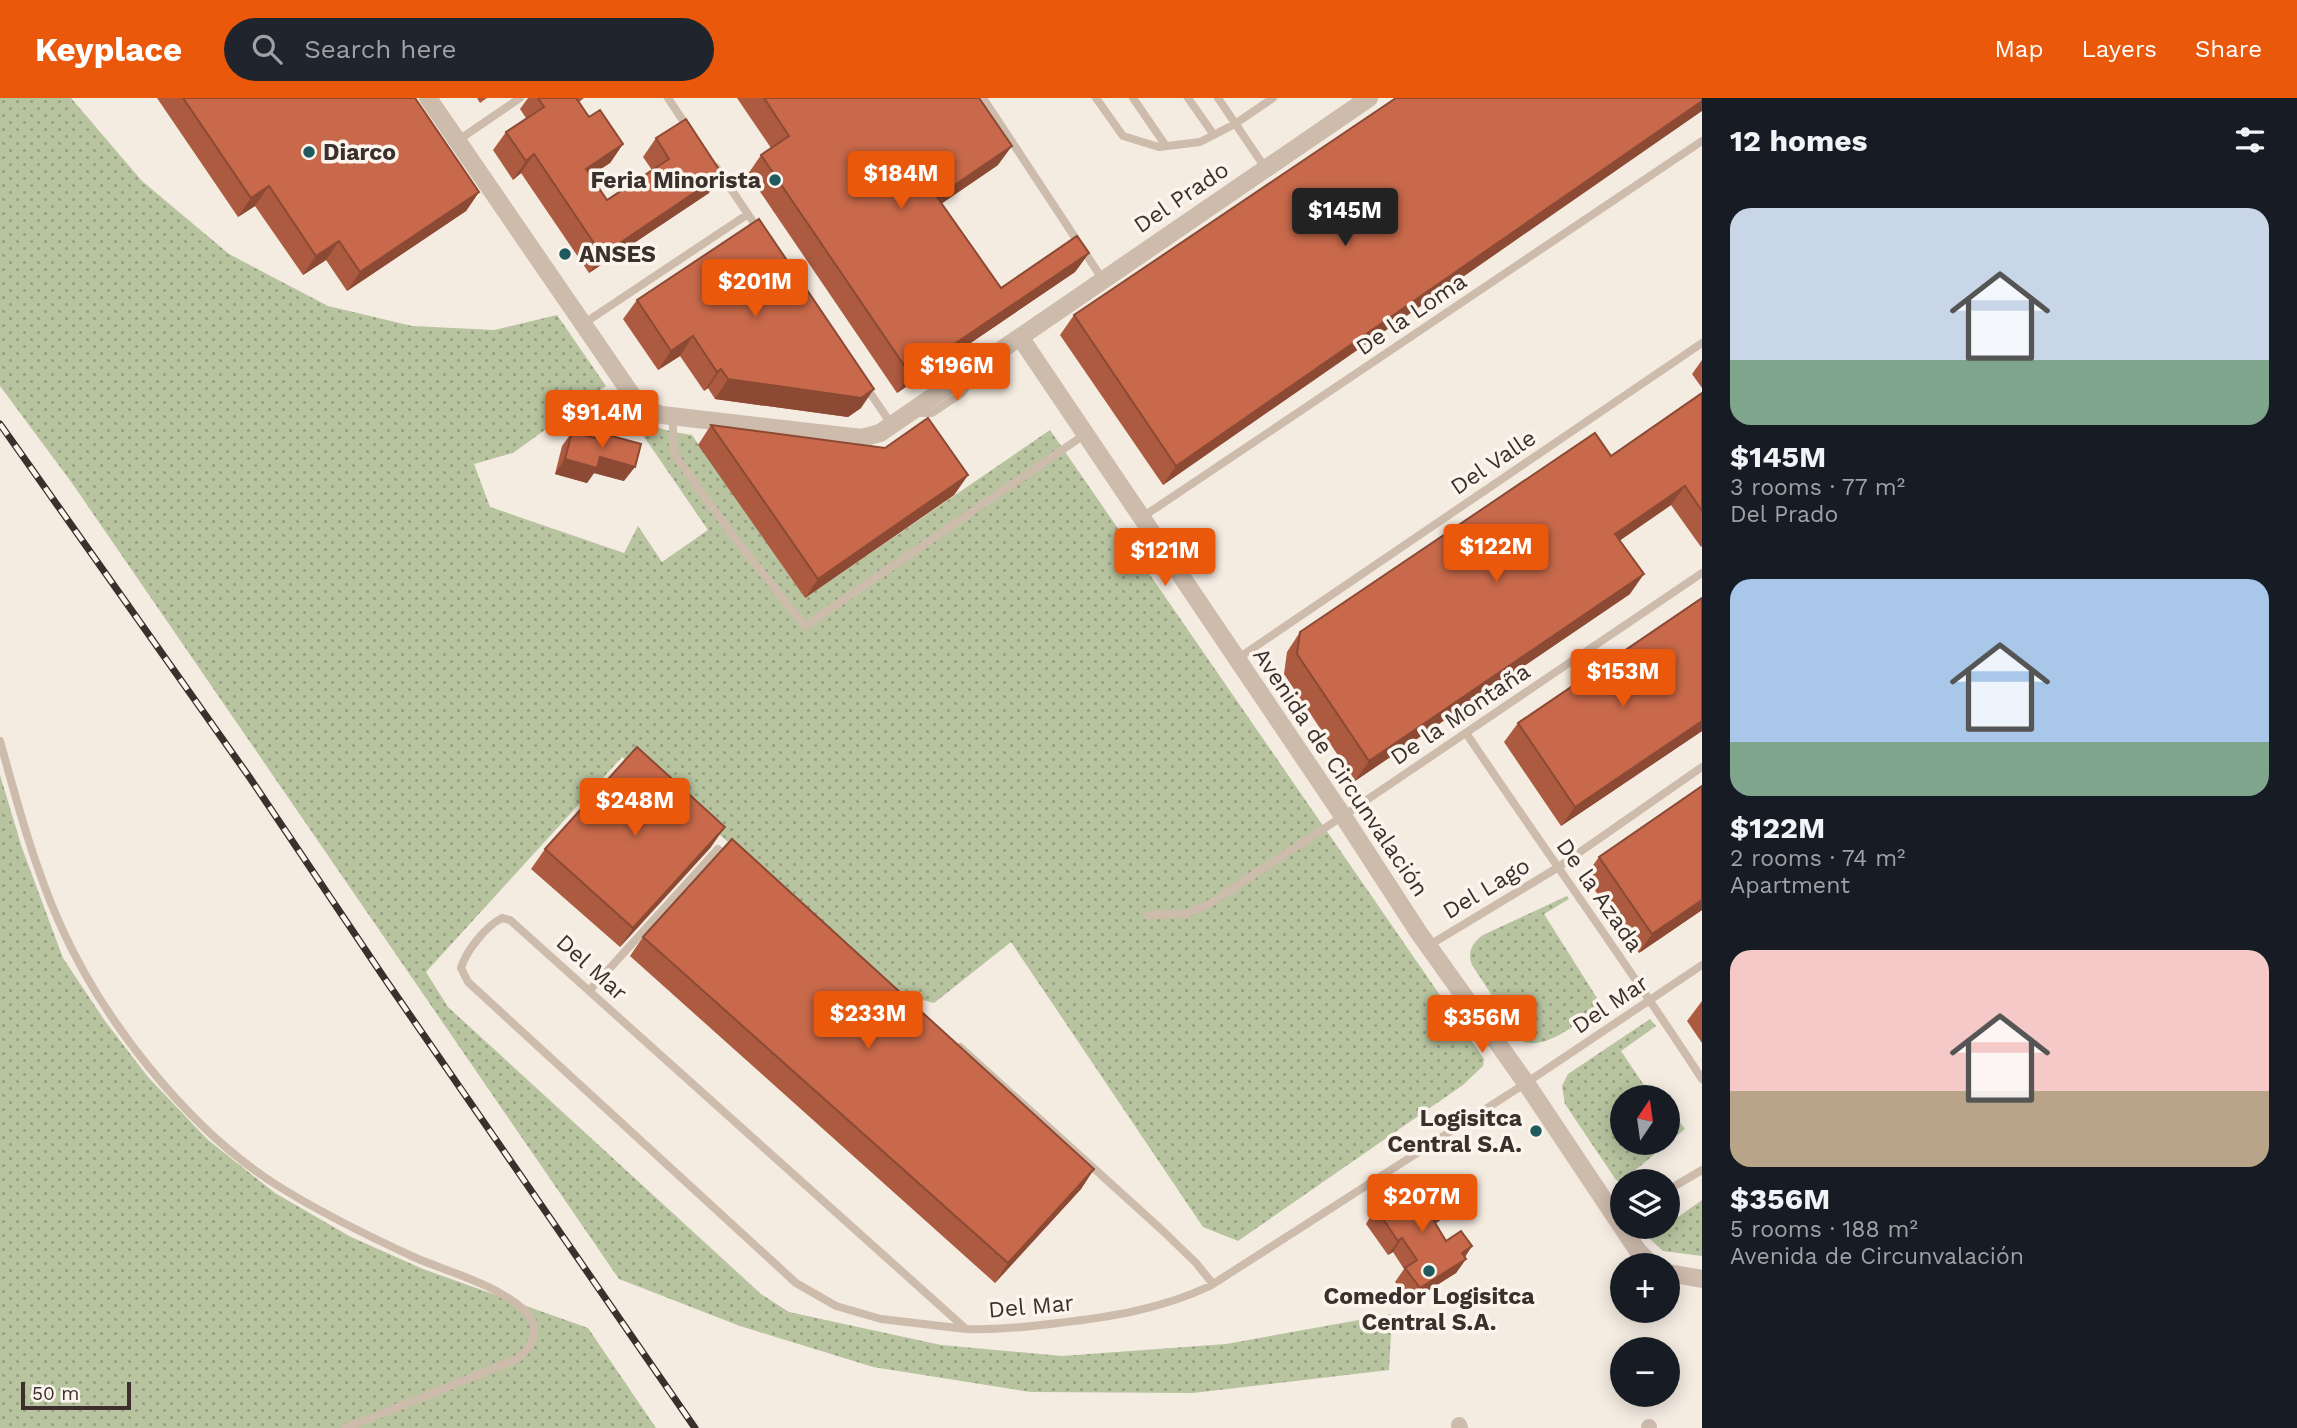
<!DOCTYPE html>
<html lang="en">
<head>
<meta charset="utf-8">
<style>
  :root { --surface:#171b24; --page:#20242c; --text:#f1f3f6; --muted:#9ea1a6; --accent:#ea580c }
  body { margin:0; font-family:"Work Sans",sans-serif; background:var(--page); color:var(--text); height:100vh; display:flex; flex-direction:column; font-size:26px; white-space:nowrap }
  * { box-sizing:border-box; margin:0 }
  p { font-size:23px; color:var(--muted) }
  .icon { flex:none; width:38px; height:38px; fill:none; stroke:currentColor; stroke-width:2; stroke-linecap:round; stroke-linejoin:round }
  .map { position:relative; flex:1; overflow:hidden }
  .drawer { display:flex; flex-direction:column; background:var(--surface); width:595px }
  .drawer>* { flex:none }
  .needle { width:46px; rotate:13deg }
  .buttons { position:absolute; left:1610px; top:987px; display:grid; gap:14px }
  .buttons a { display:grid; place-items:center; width:70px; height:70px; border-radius:50%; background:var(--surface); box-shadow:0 4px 18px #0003; font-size:35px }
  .scale { position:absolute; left:21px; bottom:18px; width:110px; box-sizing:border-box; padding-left:7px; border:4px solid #3b302b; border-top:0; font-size:19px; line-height:24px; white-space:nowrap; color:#3b302b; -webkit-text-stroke:5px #fbf5ee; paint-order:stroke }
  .price { position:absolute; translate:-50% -60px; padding:0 16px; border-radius:7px; background:var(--accent); color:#fff; font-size:23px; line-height:46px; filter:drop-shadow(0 2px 4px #0008) }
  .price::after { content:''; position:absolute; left:50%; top:42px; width:21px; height:16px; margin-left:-10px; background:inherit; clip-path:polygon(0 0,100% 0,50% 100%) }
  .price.on { background:#222; color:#fff }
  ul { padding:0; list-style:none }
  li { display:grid; align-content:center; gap:14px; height:371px; padding:0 28px }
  li span { display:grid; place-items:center; height:217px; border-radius:21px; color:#555 }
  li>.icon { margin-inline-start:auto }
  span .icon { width:126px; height:126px; fill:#fffc; stroke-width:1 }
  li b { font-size:30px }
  h2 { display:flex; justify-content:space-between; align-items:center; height:84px; padding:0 28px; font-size:30px }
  header { display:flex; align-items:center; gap:42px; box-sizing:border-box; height:98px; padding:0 35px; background:var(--accent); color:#fff }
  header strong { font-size:33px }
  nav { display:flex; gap:38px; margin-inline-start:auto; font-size:24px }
  .search { width:490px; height:63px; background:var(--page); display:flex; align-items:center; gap:18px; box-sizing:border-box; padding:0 24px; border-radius:38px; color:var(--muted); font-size:26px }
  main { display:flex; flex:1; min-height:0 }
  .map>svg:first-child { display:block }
  .green { fill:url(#green-dots) }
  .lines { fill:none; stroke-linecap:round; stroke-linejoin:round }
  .service { stroke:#cdbbac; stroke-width:8 }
  .minor { stroke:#cdbbac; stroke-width:16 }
  .tertiary { stroke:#cdbbac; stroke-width:18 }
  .rail-casing { stroke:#3b302b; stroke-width:7 }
  .rail { stroke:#fbf5ee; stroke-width:4.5; stroke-dasharray:13; stroke-linecap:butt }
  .wall { fill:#ac5a40 }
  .shaded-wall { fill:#8c4a34 }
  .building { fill:#c8694b; stroke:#8c4a34; stroke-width:2 }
  .poi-dot { fill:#1f5a5e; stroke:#fbf5ee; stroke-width:2.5 }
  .labels { text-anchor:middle; stroke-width:7; stroke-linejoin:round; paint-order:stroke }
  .poi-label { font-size:23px; font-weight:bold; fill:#3b302b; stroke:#fbf5ee; text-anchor:start }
  .street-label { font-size:23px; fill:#3b302b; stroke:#fbf5ee }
</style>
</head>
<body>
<header>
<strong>Keyplace</strong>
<div class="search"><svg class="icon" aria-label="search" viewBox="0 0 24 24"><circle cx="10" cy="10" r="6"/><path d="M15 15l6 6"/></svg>Search here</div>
<nav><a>Map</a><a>Layers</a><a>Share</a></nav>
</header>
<main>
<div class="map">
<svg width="1702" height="1330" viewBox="0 0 1702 1330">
  <defs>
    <pattern id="green-dots" width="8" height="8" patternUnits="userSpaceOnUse" patternTransform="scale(1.75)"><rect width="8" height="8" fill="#b8c4a0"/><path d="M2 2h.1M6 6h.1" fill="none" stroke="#97a083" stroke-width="1.8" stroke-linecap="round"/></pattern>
  </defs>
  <rect width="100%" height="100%" fill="#f4ebe1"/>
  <path class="green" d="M0,0H71L142,83L229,156L328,208L412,228L494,232L557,217L606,288L513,355L474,366L490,409L624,455L638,428L662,464L708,432L627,314C647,329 667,333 692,337L805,500L1050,332L1484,961L1483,968L1463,987L1238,1143L1203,1129L1011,844L934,905L903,897L688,709L622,659L426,874L448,909L761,1196L789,1214L941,1247L1062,1258L1226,1246L1392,1216L1389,1272L1193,1295L1031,1294L873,1269L740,1228L619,1181L72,385L0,288Z
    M0,677L22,750L63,860L105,923L148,979L207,1041L275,1095L351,1139L423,1171L588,1230L656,1330H0Z
    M1567,798L1569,801L1544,816L1602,908C1582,921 1546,954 1522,943L1472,867C1467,854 1472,845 1483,837Z
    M1650,921L1656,928L1621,953L1652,999H1622V1045H1668V1023L1671,1028L1679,1023L1685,1031L1621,1084L1616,1082L1565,1006L1562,988L1568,976Z
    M1702,1102V1158L1663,1153L1650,1141L1660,1131L1668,1129V1126Z"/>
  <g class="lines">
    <path class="service" d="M668,0L688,30
      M983,0L1103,182
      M1096,0L1123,38L1159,49L1200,44L1235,26L1273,0
      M1133,0L1166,48
      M1188,0L1214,37
      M1218,0L1266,71
      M457,43L520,0
      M716,69L758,131
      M583,226L748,116
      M866,289L892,327
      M915,315H932L962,295L974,278
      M673,318V349L676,359L734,439L805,528L1084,337
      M1141,420L1702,43
      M1237,561L1702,245
      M1466,635C1544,751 1626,864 1702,981
      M0,643C17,704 33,765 59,824C101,920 186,1029 275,1086C319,1114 368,1138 416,1160C449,1174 498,1187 525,1213C542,1229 533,1249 517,1261L346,1330
      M1148,817L1185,816L1209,806L1343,718L1702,475
      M1428,848L1557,770L1702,669
      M590,892L718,751L728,759
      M960,949L1163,1133L1196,1165L1213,1186
      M1668,1092L1702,1072
      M966,1231L881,1221L836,1208L796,1185L468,884L461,870C466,853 486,828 502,820L510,822L966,1231C997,1232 1027,1229 1058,1225C1111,1219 1161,1211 1210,1188L1526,985L1702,867"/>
    <path class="minor" d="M1459,1327L1460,1330
      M1649,1330V1329"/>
    <path class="tertiary" d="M428,0L636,303L647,312L662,317L862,340L880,335L1369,0
      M1020,239L1343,718L1419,835L1526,985L1638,1153L1652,1167
      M1668,1175L1702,1181"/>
    <defs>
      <path id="rail" d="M0,326L250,680L385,881L695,1330"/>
    </defs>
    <use href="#rail" class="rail-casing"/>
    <use href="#rail" class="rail"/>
  </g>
  <path class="wall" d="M157,0H415L479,94L466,113L347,193L326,162L303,177L255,108L238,119Z
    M477,0H487L480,5Z
    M528,0H584L579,4L589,19L623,46L610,65L591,77L607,102L652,72L643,59L656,40L709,95L589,175L521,75L513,82L493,52L506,34L526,20L520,11Z
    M737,0H979L998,67L941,106L1001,190L1089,155L1075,174L897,295L748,76L761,57L771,50Z
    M1702,0L1163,387L1060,237L1074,217Z
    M637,202L861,310L848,319L715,301L708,290L704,293L680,258L658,272L623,221Z
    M1702,262V290L1692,276Z
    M1702,295V448L1701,449L1671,407L1620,442L1630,496L1355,683L1284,576L1287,554L1300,534L1611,358Z
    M711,327L968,377L954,397L805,500L698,347Z
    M572,334L593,339L597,334L624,383L594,375L587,385L555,376L562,348Z
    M1702,500V633L1561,728L1504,644L1518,625Z
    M711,749L620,849L531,771L545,751Z
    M1599,759L1702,812L1639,855L1585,778Z
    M643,839L1094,1071L1081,1091L995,1185L630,858Z
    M1702,903V945L1687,923Z
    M1378,1103L1425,1111L1455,1105L1445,1119L1435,1125L1446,1143L1472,1148L1465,1159L1466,1161L1456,1175L1410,1204L1395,1184L1404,1171L1393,1154L1388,1157L1366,1126L1370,1119L1368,1117Z"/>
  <path class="shaded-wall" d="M1702,3V13L1163,387L1176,368Z
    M623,46L610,65L573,89L586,71Z
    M1012,48L998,67L923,118L937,99Z
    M534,56L521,75L513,82L526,63Z
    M722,76L709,95L589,175L602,157Z
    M269,88L255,108L238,119L251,100Z
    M479,94L466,113L347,193L360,174Z
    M339,143L326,162L303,177L316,158Z
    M1089,155L1075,174L897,295L910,276Z
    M693,238L680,258L658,272L671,253Z
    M721,271L708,290L704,293L717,274Z
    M728,281L874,291L861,310L848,319L715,301Z
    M600,359L635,369L624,383L594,375L587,385L555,376L565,361Z
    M968,377L954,397L805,500L818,481Z
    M1685,388L1671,407L1602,455L1615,436Z
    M1644,476L1630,496L1355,683L1369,663Z
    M1702,623V633L1561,728L1575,709Z
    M725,729L711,749L620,849L633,830Z
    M1702,802V812L1639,855L1652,836Z
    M1094,1071L1081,1091L995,1185L1008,1165Z
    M1455,1105L1445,1119L1422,1135L1432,1120Z
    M1402,1140L1393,1154L1388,1157L1398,1143Z
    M1472,1148L1462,1163V1155Z
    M1466,1161L1456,1175L1410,1204L1420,1190Z"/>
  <path class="building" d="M183,0H415L479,94L360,174L339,143L316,158L269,88L251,100Z
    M538,0H576L589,19L600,12L623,46L586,71L607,102L669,61L656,40L686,21L722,76L602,157L534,56L526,63L506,34L544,9Z
    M764,0H979L1012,48L937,99L1001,190L1077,138L1089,155L910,276L761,57L789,38Z
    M1396,0H1702V3L1176,368L1074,217Z
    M759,121L874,291L861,300L728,281L721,271L717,274L693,238L671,253L637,202Z
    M1702,295V413L1685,388L1615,436L1644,476L1369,663L1297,556L1300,534L1595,335L1611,358Z
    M928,320L968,377L818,481L711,327L885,350Z
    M572,334L595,340L597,334L641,346L635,369L600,359L597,370L565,361Z
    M1702,500V623L1575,709L1518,625Z
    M637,649L725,729L633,830L545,751Z
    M1702,688V802L1652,836L1599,759Z
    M732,741L1094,1071L1008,1165L643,839Z
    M1407,1084L1425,1111L1450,1097L1455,1105L1432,1120L1446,1143L1461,1133L1472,1148L1462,1155L1466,1161L1420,1190L1405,1170L1417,1162L1402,1140L1398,1143L1376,1111L1381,1107L1378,1103Z"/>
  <g class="poi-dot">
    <circle cx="309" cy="54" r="7"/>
    <circle cx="775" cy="82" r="7"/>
    <circle cx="565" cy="156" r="7"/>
    <circle cx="1536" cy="1033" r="7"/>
    <circle cx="1429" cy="1173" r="7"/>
  </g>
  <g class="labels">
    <g class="poi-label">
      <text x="323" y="62">Diarco</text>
      <text x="761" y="90" text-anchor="end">Feria Minorista</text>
      <text x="579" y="164">ANSES</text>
      <text x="1522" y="1028" text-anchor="end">Logisitca<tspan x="1522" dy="26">Central S.A.</tspan></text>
      <text x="1429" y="1206" text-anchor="middle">Comedor Logisitca<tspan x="1429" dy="26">Central S.A.</tspan></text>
    </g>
    <g class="street-label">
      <text transform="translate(1181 99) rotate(-34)" y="8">Del Prado</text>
      <text transform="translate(1411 216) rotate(-34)" y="8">De la Loma</text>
      <text transform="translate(1493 364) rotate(-34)" y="8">Del Valle</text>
      <text transform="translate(1460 616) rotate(-34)" y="8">De la Montaña</text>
      <text transform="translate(1341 674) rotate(56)" y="8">Avenida de Circunvalación</text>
      <text transform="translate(1486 790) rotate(-31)" y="8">Del Lago</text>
      <text transform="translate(1600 797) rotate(55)" y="8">De la Azada</text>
      <text transform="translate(592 869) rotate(42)" y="8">Del Mar</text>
      <text transform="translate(1610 906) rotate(-34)" y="8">Del Mar</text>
      <text transform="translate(1031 1208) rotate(-5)" y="8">Del Mar</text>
    </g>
  </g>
</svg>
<div class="buttons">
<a><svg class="needle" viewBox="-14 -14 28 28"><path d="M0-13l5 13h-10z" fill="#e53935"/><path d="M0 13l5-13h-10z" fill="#9ea1a6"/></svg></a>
<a><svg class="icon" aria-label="layers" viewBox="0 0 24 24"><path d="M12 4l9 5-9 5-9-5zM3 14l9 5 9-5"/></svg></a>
<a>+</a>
<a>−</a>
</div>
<div class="scale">50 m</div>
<b class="price" style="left:901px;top:113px">$184M</b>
<b class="price on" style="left:1345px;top:150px">$145M</b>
<b class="price" style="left:755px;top:221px">$201M</b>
<b class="price" style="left:957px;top:305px">$196M</b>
<b class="price" style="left:602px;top:352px">$91.4M</b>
<b class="price" style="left:1496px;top:486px">$122M</b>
<b class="price" style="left:1165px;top:490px">$121M</b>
<b class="price" style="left:1623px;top:611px">$153M</b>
<b class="price" style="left:635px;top:740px">$248M</b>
<b class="price" style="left:868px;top:953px">$233M</b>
<b class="price" style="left:1482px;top:957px">$356M</b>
<b class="price" style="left:1422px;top:1136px">$207M</b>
</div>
<section class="drawer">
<h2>12 homes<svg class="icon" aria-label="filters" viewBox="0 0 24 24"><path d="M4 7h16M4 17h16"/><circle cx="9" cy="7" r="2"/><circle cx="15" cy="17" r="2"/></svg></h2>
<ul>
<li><span style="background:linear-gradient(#c9d6e8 70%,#7fa58c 0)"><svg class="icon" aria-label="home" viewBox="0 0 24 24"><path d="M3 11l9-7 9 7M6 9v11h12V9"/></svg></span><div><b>$145M</b><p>3 rooms · 77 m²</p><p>Del Prado</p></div></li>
<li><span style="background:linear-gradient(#a9c7e8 75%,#7fa58c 0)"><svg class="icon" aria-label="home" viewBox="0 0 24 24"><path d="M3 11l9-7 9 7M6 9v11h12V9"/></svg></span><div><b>$122M</b><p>2 rooms · 74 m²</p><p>Apartment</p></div></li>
<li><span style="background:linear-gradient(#f6c9c9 65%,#b9a48a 0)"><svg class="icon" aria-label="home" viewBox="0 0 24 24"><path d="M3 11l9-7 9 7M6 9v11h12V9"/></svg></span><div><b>$356M</b><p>5 rooms · 188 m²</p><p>Avenida de Circunvalación</p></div></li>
</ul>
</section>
</main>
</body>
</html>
